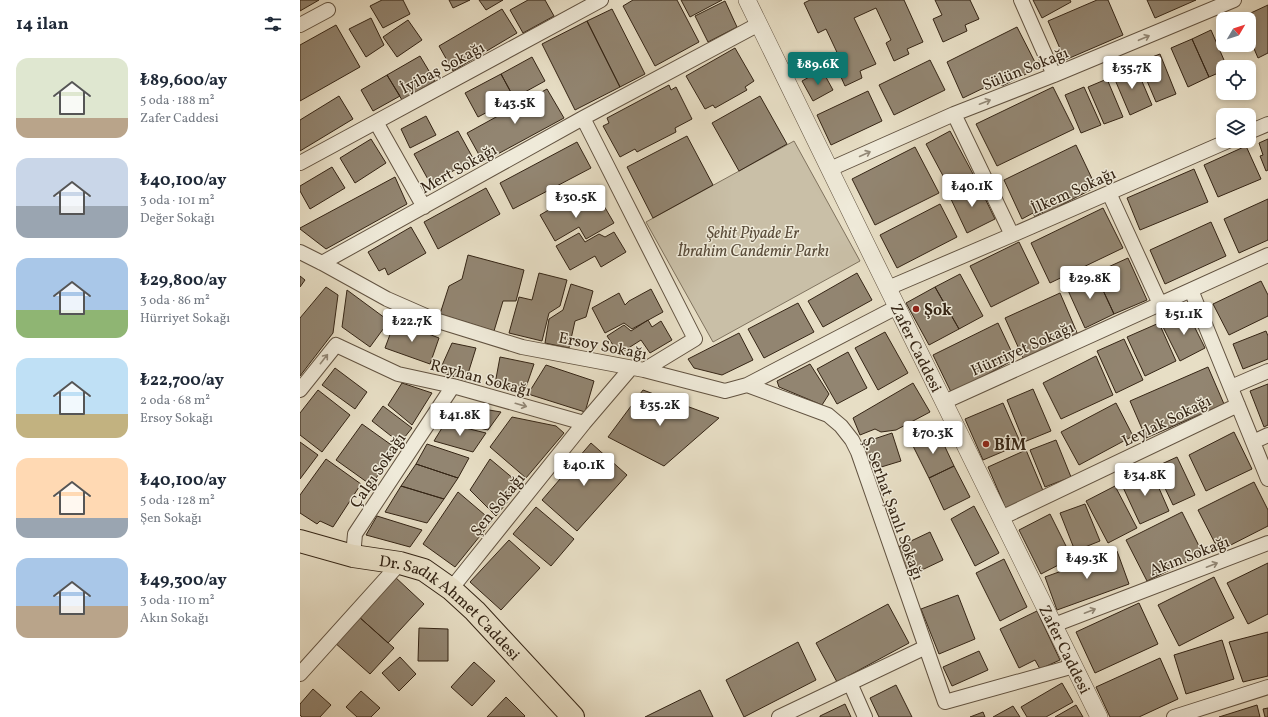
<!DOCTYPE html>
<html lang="tr">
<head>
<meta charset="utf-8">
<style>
  :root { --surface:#fff; --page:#f2f2f3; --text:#1f2937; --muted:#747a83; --accent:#0f766e }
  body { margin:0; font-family:Vollkorn,serif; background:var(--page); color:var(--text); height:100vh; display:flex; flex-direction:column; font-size:15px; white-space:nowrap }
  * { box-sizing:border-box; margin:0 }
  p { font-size:13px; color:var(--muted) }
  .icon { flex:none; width:22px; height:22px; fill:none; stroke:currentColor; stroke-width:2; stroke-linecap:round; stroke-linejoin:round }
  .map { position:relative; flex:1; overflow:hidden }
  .sheet { display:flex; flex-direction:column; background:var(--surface); width:300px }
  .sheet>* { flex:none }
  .needle { width:26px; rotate:51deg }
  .controls { position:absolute; left:916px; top:12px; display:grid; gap:8px }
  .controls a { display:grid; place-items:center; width:40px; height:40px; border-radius:8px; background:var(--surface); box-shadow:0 2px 6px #0003; font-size:20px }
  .price { position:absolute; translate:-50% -34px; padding:0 9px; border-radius:4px; background:#fff; color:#222; font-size:13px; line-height:26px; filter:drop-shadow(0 1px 2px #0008) }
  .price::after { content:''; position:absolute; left:50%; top:24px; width:12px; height:9px; margin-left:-6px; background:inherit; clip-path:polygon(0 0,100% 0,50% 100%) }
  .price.active { background:var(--accent); color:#fff }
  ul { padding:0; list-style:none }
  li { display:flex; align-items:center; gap:12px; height:100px; padding:0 16px }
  li span { display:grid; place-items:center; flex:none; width:112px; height:80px; border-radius:12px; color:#555 }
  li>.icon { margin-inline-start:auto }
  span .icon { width:48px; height:48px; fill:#fffc; stroke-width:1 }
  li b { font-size:17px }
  h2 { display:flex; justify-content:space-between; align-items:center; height:48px; padding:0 16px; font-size:17px }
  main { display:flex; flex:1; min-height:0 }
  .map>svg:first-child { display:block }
  .green { fill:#c9bfa7; stroke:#7f725e }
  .building { fill:#928571; stroke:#352515 }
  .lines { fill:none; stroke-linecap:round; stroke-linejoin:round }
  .minor-casing { stroke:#625341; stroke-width:16 }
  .tertiary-casing { stroke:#625341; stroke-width:18 }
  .primary-casing { stroke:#352515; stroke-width:24 }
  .minor { stroke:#efead9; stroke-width:14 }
  .tertiary { stroke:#efead9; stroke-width:17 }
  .primary { stroke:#e7dec5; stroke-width:22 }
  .oneway { stroke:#928877 }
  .poi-dot { fill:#8f2418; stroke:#efead9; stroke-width:1.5 }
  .labels { text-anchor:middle; stroke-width:3; stroke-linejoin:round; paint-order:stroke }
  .street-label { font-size:16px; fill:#352515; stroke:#efead9 }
  .park-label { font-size:16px; font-style:italic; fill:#5a4c3a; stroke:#efead9 }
  .poi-label { font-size:16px; font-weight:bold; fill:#352515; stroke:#efead9; text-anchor:start }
</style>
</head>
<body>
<main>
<section class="sheet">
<h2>14 ilan<svg class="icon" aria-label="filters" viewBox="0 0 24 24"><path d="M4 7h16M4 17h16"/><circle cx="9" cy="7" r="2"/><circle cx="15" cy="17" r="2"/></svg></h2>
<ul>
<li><span style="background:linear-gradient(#dfe7d0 75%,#b9a48a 0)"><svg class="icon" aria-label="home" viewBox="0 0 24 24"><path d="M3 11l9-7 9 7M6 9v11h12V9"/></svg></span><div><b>₺89,600/ay</b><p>5 oda · 188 m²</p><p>Zafer Caddesi</p></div></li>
<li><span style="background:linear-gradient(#c9d6e8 60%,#9aa5b1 0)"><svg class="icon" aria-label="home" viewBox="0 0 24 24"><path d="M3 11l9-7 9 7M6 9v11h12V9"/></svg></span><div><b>₺40,100/ay</b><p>3 oda · 101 m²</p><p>Değer Sokağı</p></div></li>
<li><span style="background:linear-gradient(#a9c7e8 65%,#8fb573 0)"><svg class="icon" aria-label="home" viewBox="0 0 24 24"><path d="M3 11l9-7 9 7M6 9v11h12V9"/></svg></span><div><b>₺29,800/ay</b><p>3 oda · 86 m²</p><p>Hürriyet Sokağı</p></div></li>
<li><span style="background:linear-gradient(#bfe0f5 70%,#c2b280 0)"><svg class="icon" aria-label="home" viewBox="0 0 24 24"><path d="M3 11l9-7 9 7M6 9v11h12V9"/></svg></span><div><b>₺22,700/ay</b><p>2 oda · 68 m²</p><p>Ersoy Sokağı</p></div></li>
<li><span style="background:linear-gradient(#ffd9b3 75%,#9aa5b1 0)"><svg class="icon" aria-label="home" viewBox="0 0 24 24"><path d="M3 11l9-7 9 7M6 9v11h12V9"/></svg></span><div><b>₺40,100/ay</b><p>5 oda · 128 m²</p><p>Şen Sokağı</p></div></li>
<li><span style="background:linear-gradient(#a9c7e8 60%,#b9a48a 0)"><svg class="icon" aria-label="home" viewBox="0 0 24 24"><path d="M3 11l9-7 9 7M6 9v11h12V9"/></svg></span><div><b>₺49,300/ay</b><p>3 oda · 110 m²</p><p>Akın Sokağı</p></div></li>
</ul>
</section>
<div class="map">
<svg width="968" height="717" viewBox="0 0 968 717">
  <rect width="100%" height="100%" fill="#e7dec5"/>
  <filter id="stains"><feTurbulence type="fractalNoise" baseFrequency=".005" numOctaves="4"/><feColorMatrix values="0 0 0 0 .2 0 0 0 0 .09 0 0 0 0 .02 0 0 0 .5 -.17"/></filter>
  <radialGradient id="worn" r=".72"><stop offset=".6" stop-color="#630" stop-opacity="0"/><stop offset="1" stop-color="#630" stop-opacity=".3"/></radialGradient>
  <path class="green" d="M494,141L560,261L413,342L346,222Z"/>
  <path class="building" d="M0,0H19L0,11Z
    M82,0H103L110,14L83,28L70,6Z
    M149,0H170L153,8Z
    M179,0H203L186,10Z
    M228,0H245L254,16L223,33L210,10Z
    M333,0H377L399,42L355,66L323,6Z
    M381,0H422L390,17Z
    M510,0H604L623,42L607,49L609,54L594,61L586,43L591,40L576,8L554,18L576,64L560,71L562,78L545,86L536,66L542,63L526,29L518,33L504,3Z
    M635,0H670L679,19L665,25L667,31L643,42L633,19L642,15Z
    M733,0H770L771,2L742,18Z
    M797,0H808L823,35L765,60L748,21Z
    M847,0H896L855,18Z
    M425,1L437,27L408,42L395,16Z
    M968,5V53L958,58L949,37V19H941L940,18Z
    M202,9L217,33L153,71L139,46Z
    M312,9L345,74L320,87L287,21Z
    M71,18L84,45L66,57L49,29Z
    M108,20L122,40L97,57L83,37Z
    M287,21L320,87L275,110L242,44Z
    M36,25L60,67L0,101V45Z
    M717,27L738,68L702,86L700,80L663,98L647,62Z
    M911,30L927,67H923V71L909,77L892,39Z
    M892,39L909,77L888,87L871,48Z
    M435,48L454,81L445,87L447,90L415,108L413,105L405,109L386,76Z
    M860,54L876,94L856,102L839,62Z
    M120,56L135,81L102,100L87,75Z
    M232,57L245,81L214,98L201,74Z
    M630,60L645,90L594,115L579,85Z
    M835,65L852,105L830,115L813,75Z
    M522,70L533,90L513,101L502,81Z
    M201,74L214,98L178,117L165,93Z
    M87,75L100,96L73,111L61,90Z
    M807,79L823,117L804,124L788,87Z
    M369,85L371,90L376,87L392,119L375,128L376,132L337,152L335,149L320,157L303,126L309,123L307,118Z
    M753,87L774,129L697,166L676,124Z
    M784,87L801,125L781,133L765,95Z
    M247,89L264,118L183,162L167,133Z
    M568,91L582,121L531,145L517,115Z
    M39,96L53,119L0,151V120Z
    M460,96L487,144L439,171L412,123Z
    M126,116L136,135L110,148L101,129Z
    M158,131L174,160L130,183L114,154Z
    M650,131L673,174L649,187L626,144Z
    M387,136L413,185L353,218L327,167Z
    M71,139L86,163L55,183L40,158Z
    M968,139V170L966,171L960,156L963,155L959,143Z
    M277,142L291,168L213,209L200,183Z
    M776,145L796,187L744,214L742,212L735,217L733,213L722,219L704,180Z
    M946,146L961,179L918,197L904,165Z
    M615,147L639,193L575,225L552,179Z
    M32,167L45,188L10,209L0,191V186Z
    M894,169L908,202L840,230L827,198Z
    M95,177L107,204L26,249L0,229V228Z
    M678,184L695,219L667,233L650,197Z
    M186,188L200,214L138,249L124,222Z
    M271,197L279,211L300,199L314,223L286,239L279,227L255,241L240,215Z
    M968,199V240L939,253L924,219Z
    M640,204L657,237L597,268L580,235Z
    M803,208L823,248L750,283L731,243Z
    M911,222L926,256L865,284L850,250Z
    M111,227L126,253L88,275L85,268L79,271L68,252Z
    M314,232L326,252L301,267L295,256L270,270L256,246L279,233L285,242L299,234L305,237Z
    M719,242L739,283L691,307L670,266Z
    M168,255L224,270L216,301H203L194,331L140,314L149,286L162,279Z
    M828,258L847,300L814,314L795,273Z
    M239,273L267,280L260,306L249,313L242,341L209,333L219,297L232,300Z
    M557,273L572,300L523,327L508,301Z
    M795,273L814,314L785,328L766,286Z
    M660,274L683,316L659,329L635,287Z
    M0,276L5,280L0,287Z
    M961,281L968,295V316L929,335L913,304Z
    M271,284L293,291L286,317L275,321L269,348L245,343L249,319L263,310Z
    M26,287L38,295L33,333L0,376V318Z
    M635,287L659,329L629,345L606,303Z
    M351,289L363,312L332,329L324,323L305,333L292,308L319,293L325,305L329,301Z
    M47,290L89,321L70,347L42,327Z
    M760,293L778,335L724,360L705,318Z
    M498,303L514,332L464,358L448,329Z
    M887,312L905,348L880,361L862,325Z
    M348,320L352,327L361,321L372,340L350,353L341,340L319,354L307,336L324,325L331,331Z
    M95,321L139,338L130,364L85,348Z
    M698,323L715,359L652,394L633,355Z
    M859,323L876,361L845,376L827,337Z
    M966,331L968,336V359L943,369L933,344Z
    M585,332L608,373L578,390L555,348Z
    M439,333L453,360L422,375L394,368L388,359Z
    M824,339L843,380L816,393L797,351Z
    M152,343L176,348L166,380L139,372Z
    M548,352L567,388L537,404L517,369Z
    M796,356L813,395L761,419L743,383Z
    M200,357L234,364L225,390L195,384Z
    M510,364L529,394L522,405L479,387L477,381Z
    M246,365L294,381L285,412L228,394Z
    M908,367L924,404L846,438L830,401Z
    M35,368L67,392L55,409L22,385Z
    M102,383L132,393L112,425L88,405Z
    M613,383L630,412L596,430L581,432L575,429L560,435L553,418Z
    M968,384V425L964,427L950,391Z
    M733,389L751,431L724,442L707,400Z
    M18,390L50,415L22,452L0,435V413Z
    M343,390L419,418L364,466L308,437Z
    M703,403L721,444L683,460L665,419Z
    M816,403L833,436L779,465L761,432Z
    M159,405L201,412L188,430L150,421Z
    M83,406L112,428L100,443L72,421Z
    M212,417L256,426L264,433L226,478L190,447Z
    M145,423L186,433L173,452L134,441Z
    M62,424L97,449L71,485L36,460Z
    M638,432L654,466L629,478L612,444Z
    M934,432L952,469L906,491L889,455Z
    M592,433L601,461L568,471L559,444Z
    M756,440L771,477L745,487L730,450Z
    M0,442L18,455L0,479Z
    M291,443L327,475L277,531L242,500Z
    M127,444L169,458L158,478L116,464Z
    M726,450L744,493L706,509L688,467Z
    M877,457L895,495L873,505L855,467Z
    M26,459L61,484L33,527L20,521L17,524L0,513V495Z
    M190,459L221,485L196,516L170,490Z
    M116,464L158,478L144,499L101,486Z
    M654,466L670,497L644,510L629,478Z
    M851,470L869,511L840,524L821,483Z
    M954,482L968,510V526L919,551L898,510Z
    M101,486L144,499L127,523L85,512Z
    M815,486L837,528L808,543L786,501Z
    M158,492L192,521L155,567L123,544Z
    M785,504L800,541L775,551L760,513Z
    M674,506L699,553L675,566L651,519Z
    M236,507L274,539L251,566L213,534Z
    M882,512L903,554L847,581L826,540Z
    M750,514L772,558L741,574L719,530Z
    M77,516L122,530L110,547L66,535Z
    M630,532L643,560L607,577L594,549Z
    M209,540L240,568L201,610L170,582Z
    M817,551L829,584L757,610L745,577Z
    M704,559L727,607L700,621L676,573Z
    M968,563V614L948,624L927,583Z
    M94,576L124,604L88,643L58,616Z
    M914,577L934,618L879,646L858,605Z
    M658,595L675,639L639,654L621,609Z
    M839,603L858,644L795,673L776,632Z
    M588,604L609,643L537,682L516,643Z
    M737,611L760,660L740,669L735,660L719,668L700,629Z
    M58,616L94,648L70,674L34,642Z
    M119,628L148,629V661H118Z
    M968,632V676L943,682L929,642Z
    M922,640L934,679L886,694L874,655Z
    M498,642L516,680L444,717L426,680Z
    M679,651L688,670L652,686L643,667Z
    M100,657L116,674L99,691L82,673Z
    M860,658L878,699L839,717H810L796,687Z
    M174,662L195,681L172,706L151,687Z
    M762,683L773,702L746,717H727L721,707Z
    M596,685L612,717H579L570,698Z
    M13,689L31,705L20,717H2L0,715V704Z
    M400,690L413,717H345Z
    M61,691L80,708L71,717H57L46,707Z
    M206,697L225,716L224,717H187Z
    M545,704L551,717H520V716Z
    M776,705L783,717H755Z
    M957,705L960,717H919Z
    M713,706L720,717H693Z
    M968,708V717H965L963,709Z
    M683,712L685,717H670Z"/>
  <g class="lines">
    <defs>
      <path id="minor" d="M721,0L754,75
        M0,25L28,10
        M654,114L712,235
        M283,118L395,339L344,370
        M76,122L124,207
        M949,132L968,124
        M0,163L301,0
        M530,169L654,114L754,75L934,0
        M809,193L860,304
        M0,252L22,263L87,299L135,320L222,347L344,370L425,391L447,385L597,307
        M22,263L283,118L459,24
        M588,288L712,235L928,141
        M891,290L968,479
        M447,385L528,415L541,426L552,440L558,452L645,702L774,666
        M931,387L968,371
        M0,390L36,345L98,374L153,386L284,423
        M644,402L968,255
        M953,442L968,435
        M701,518L938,405
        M53,556L55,534L153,386
        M151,589L284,423L331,368
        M754,625L968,543
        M0,674L100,563
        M550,683L565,717
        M479,717L626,647
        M874,717L968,687"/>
      <g id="tertiary">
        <path id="s1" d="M447,0L573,258L799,717"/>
      </g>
      <g id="primary">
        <path id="s2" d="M0,541L53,556L100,563L124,570L151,589L175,611L273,717"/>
      </g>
    </defs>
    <use href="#minor" class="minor-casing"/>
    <use href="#tertiary" class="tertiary-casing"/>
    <use href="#primary" class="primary-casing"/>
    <use href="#minor" class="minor"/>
    <use href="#tertiary" class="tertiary"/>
    <use href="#primary" class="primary"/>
  </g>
  <defs><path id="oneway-shaft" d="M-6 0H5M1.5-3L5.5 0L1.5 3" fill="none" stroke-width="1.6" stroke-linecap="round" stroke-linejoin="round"/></defs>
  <g class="oneway">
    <use href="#oneway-shaft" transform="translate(844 38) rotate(-23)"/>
    <use href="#oneway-shaft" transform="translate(685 102) rotate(-21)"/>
    <use href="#oneway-shaft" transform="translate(565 154) rotate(-24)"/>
    <use href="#oneway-shaft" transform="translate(24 359) rotate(-52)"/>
    <use href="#oneway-shaft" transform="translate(221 405) rotate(16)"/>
    <use href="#oneway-shaft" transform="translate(912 565) rotate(-21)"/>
    <use href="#oneway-shaft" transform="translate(790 611) rotate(-21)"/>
  </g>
  <g class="poi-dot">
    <circle cx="616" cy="309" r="4"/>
    <circle cx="686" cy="444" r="4"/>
  </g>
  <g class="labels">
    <g class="street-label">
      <text transform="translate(142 67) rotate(-28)" y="6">İyibaş Sokağı</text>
      <text transform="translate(725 68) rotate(-22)" y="6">Sülün Sokağı</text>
      <text transform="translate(158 168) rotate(-29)" y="6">Mert Sokağı</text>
      <text transform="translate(773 190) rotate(-24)" y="6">İlkem Sokağı</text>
      <text transform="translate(303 345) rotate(11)" y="6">Ersoy Sokağı</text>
      <text dy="6" stroke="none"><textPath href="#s1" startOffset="387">Zafer Caddesi</textPath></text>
      <text transform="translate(722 348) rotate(-24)" y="6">Hürriyet Sokağı</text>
      <text transform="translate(181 377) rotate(15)" y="6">Reyhan Sokağı</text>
      <text transform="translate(866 420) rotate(-26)" y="6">Leylak Sokağı</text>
      <text transform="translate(77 470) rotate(-56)" y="6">Çalgı Sokağı</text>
      <text transform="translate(197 504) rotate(-51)" y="6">Şen Sokağı</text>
      <text transform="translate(594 508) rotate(70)" y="6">Ş. Serhat Şanlı Sokağı</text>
      <text transform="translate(889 555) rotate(-21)" y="6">Akın Sokağı</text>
      <text dy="6" stroke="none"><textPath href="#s2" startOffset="169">Dr. Sadık Ahmet Caddesi</textPath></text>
      <text dy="6" stroke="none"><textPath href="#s1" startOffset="723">Zafer Caddesi</textPath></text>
    </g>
    <g class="park-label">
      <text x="453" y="238">Şehit Piyade Er<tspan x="453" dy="18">İbrahim Candemir Parkı</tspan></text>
    </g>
    <g class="poi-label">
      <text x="624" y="315">Şok</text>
      <text x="694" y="450">BİM</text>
    </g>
  </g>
  <rect width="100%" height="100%" filter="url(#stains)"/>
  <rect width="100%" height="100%" fill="url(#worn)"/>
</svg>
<div class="controls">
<a><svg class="needle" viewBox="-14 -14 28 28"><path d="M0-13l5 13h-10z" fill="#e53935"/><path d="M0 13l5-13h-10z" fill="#747a83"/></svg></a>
<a><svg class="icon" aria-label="locate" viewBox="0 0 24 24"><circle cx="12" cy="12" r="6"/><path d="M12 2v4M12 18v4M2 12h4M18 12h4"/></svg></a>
<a><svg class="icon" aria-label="layers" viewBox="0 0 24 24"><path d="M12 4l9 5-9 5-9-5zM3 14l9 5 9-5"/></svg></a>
</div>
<b class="price active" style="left:518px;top:86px">₺89.6K</b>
<b class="price" style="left:832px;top:90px">₺35.7K</b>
<b class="price" style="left:215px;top:125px">₺43.5K</b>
<b class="price" style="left:672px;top:208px">₺40.1K</b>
<b class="price" style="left:276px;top:219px">₺30.5K</b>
<b class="price" style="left:790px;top:300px">₺29.8K</b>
<b class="price" style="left:884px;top:336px">₺51.1K</b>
<b class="price" style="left:112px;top:343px">₺22.7K</b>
<b class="price" style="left:360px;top:427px">₺35.2K</b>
<b class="price" style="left:160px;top:437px">₺41.8K</b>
<b class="price" style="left:633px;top:455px">₺70.3K</b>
<b class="price" style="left:284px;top:487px">₺40.1K</b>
<b class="price" style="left:845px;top:497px">₺34.8K</b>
<b class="price" style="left:787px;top:580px">₺49.3K</b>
</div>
</main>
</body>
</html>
